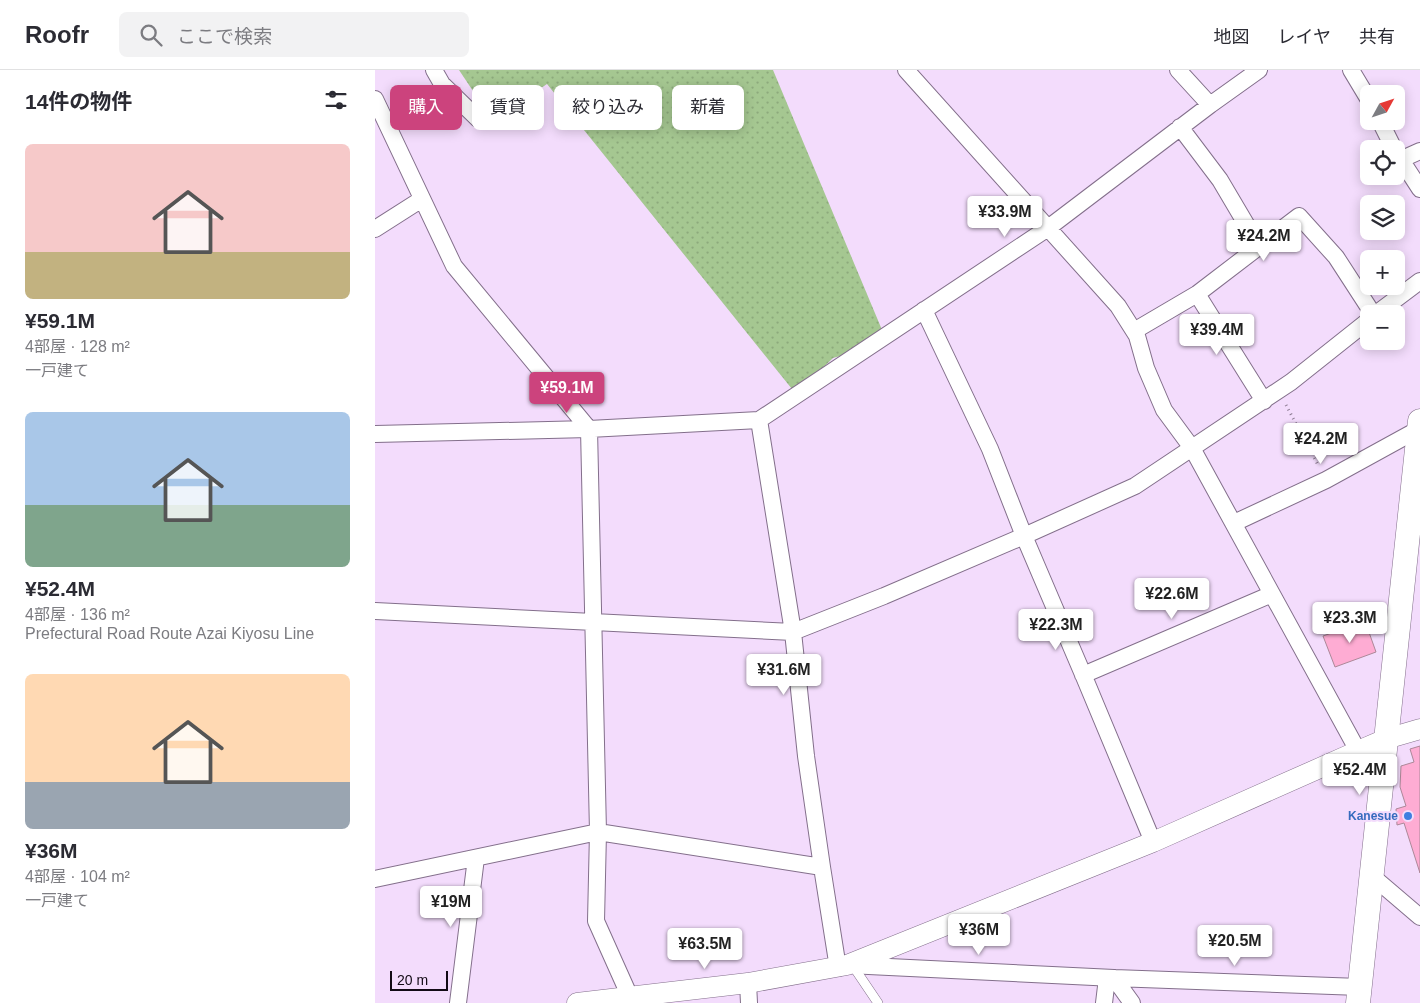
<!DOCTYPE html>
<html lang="ja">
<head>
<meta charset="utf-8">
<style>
  :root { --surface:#fff; --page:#f2f2f3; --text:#2b2b33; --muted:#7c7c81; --line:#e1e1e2; --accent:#cc437d }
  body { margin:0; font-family:Helvetica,"Noto Sans JP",sans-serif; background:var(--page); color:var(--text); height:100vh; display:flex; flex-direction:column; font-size:19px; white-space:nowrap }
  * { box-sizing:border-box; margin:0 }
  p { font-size:16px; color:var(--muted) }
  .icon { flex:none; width:28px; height:28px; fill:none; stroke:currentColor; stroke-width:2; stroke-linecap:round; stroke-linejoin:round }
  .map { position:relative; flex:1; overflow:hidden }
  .drawer { display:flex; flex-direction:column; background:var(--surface); width:375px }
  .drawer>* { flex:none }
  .hud { position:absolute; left:15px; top:15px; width:475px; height:45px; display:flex; gap:10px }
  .needle { width:32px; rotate:50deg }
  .tools { position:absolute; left:985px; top:15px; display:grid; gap:10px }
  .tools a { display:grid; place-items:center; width:45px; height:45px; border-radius:8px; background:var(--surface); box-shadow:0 2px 12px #0003; font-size:25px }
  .scale { position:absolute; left:15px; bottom:12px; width:58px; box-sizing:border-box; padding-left:5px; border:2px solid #120a15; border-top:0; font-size:14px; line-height:18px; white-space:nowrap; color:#120a15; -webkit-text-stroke:4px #f3dcfc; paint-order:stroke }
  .price { position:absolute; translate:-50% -42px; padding:0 11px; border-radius:5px; background:#fff; color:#222; font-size:16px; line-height:32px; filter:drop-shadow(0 1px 2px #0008) }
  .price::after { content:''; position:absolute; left:50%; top:30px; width:15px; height:11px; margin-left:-8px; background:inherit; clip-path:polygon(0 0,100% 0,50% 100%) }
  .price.selected { background:var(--accent); color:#fff }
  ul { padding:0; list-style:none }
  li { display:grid; align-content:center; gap:10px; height:265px; padding:0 25px }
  li span { display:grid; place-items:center; height:155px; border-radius:8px; color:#555 }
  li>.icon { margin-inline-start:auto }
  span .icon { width:90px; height:90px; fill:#fffc; stroke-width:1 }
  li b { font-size:21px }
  h2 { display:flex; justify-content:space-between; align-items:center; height:60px; padding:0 25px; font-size:21px }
  .tag { padding:0 18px; border-radius:8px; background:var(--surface); box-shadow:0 2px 12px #0003; font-size:18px; line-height:45px }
  .tag.selected { background:var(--accent); color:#fff }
  header { display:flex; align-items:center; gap:30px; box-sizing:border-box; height:70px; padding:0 25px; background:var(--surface); border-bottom:1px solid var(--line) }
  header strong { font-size:24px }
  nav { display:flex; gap:28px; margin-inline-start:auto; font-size:18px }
  .search { width:350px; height:45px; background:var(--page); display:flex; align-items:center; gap:12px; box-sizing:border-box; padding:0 18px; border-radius:8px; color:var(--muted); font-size:19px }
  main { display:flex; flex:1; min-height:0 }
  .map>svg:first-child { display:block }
  .grass { fill:url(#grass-dots) }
  .building { fill:#feacd3; stroke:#ac8898 }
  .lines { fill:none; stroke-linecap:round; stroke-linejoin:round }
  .service-casing { stroke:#836f8b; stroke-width:10 }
  .minor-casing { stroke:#836f8b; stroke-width:18 }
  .tertiary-casing { stroke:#836f8b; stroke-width:21 }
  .secondary-casing { stroke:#836f8b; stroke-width:25 }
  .path { stroke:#8f7e95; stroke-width:3; stroke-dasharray:1 4; stroke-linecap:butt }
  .service { stroke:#fff; stroke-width:9 }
  .minor { stroke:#fff; stroke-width:16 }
  .tertiary { stroke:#fff; stroke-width:20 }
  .secondary { stroke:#fff; stroke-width:24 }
  .shop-dot { fill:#3f7fe0; stroke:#f3dcfc; stroke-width:2 }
  .labels { text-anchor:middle; stroke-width:4; stroke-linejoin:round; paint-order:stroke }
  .shop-label { font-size:12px; font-weight:bold; fill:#366cbe; stroke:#f3dcfc; text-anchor:end }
</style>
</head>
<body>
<header>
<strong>Roofr</strong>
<div class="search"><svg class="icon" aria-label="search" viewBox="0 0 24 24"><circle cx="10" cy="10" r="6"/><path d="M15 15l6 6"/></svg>ここで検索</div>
<nav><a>地図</a><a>レイヤ</a><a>共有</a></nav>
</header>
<main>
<section class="drawer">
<h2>14件の物件<svg class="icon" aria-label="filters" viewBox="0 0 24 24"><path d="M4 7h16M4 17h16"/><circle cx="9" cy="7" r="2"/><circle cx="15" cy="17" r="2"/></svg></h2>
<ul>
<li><span style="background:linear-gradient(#f6c9c9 70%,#c2b280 0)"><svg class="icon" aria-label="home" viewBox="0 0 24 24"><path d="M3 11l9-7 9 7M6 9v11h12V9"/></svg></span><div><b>¥59.1M</b><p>4部屋 · 128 m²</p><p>一戸建て</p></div></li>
<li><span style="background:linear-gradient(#a9c7e8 60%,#7fa58c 0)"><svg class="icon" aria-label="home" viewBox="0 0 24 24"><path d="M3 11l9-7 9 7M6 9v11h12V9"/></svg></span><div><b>¥52.4M</b><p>4部屋 · 136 m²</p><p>Prefectural Road Route Azai Kiyosu Line</p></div></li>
<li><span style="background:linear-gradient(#ffd9b3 70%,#9aa5b1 0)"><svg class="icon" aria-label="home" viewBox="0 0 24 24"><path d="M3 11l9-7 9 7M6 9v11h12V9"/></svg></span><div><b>¥36M</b><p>4部屋 · 104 m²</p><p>一戸建て</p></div></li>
</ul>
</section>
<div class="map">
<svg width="1045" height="933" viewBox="0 0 1045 933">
  <defs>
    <pattern id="grass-dots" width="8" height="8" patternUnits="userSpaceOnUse" patternTransform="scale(1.25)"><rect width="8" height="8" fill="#a5c791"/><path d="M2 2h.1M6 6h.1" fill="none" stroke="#8daa7c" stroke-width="1.8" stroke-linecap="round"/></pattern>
  </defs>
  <rect width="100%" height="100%" fill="#f3dcfc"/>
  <path class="grass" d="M84,0H398L510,267L505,275L458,288L421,324L172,14L120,49L108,36Z"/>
  <path class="building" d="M990,551L1001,582L960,597L948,566Z
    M1045,676V803L1029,753L1022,755L1021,739L1031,736L1025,717L1026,696L1039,692L1035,679Z"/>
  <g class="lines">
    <defs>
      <path id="service" d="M478,896L503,933"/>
      <path id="minor" d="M59,0L67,14L103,49
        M531,0L743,236L762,266L771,298L789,340L817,378L983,681
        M803,0L835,35
        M976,0L994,30
        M0,29L79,196L214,359L223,762L221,851L255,927L256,933
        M1005,51L1019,79
        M805,57L845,110L884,176
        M1021,82L1045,119
        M1025,90L1045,81
        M0,159L47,129
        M822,224L889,331
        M549,240L615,379L649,466L710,609L778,772
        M1001,244L1045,211
        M759,261L822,224L924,146L961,187L998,244
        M384,350L418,562L431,686L447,797L463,898
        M0,364L214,359L384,350L673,158L835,35L884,0
        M859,453L951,410L1044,359
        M0,541L418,562L509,526L649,466L760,416L916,312L994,250
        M708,605L897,524
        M997,806L1045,847
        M0,809L223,762L447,797
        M473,895L739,908L985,917
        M739,908L757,933
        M373,913L374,933
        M83,933L101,788
        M729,933L732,908"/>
      <path id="tertiary" d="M202,933L373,913L472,895L778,772L983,681L1011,669L1045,659"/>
      <path id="secondary" d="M983,933L1045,351"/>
    </defs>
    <use href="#service" class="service-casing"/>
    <use href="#minor" class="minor-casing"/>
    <use href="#tertiary" class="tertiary-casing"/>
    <use href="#secondary" class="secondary-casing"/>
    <path class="path" d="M911,335L943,395"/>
    <use href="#service" class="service"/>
    <use href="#minor" class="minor"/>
    <use href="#tertiary" class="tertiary"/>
    <use href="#secondary" class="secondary"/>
  </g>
  <circle class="shop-dot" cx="1033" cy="746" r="5"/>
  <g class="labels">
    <g class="shop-label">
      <text x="1023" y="750">Kanesue</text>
    </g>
  </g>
</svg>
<div class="tools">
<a><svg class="needle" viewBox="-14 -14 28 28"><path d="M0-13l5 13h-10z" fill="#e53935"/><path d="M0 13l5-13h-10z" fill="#7c7c81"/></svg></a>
<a><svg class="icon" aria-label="locate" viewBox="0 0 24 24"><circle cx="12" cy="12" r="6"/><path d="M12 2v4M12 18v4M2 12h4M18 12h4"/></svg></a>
<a><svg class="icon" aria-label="layers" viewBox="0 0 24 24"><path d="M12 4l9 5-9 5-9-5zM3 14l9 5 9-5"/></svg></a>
<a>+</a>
<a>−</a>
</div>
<div class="scale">20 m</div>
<b class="price" style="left:630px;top:168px">¥33.9M</b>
<b class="price" style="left:889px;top:192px">¥24.2M</b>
<b class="price" style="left:842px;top:286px">¥39.4M</b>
<b class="price selected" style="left:192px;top:344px">¥59.1M</b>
<b class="price" style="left:946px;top:395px">¥24.2M</b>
<b class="price" style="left:797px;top:550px">¥22.6M</b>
<b class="price" style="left:975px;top:574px">¥23.3M</b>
<b class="price" style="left:681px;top:581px">¥22.3M</b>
<b class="price" style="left:409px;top:626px">¥31.6M</b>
<b class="price" style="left:985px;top:726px">¥52.4M</b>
<b class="price" style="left:76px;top:858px">¥19M</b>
<b class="price" style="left:604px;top:886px">¥36M</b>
<b class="price" style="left:860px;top:897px">¥20.5M</b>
<b class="price" style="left:330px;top:900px">¥63.5M</b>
<div class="hud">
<a class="tag selected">購入</a>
<a class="tag">賃貸</a>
<a class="tag">絞り込み</a>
<a class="tag">新着</a>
</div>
</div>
</main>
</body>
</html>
